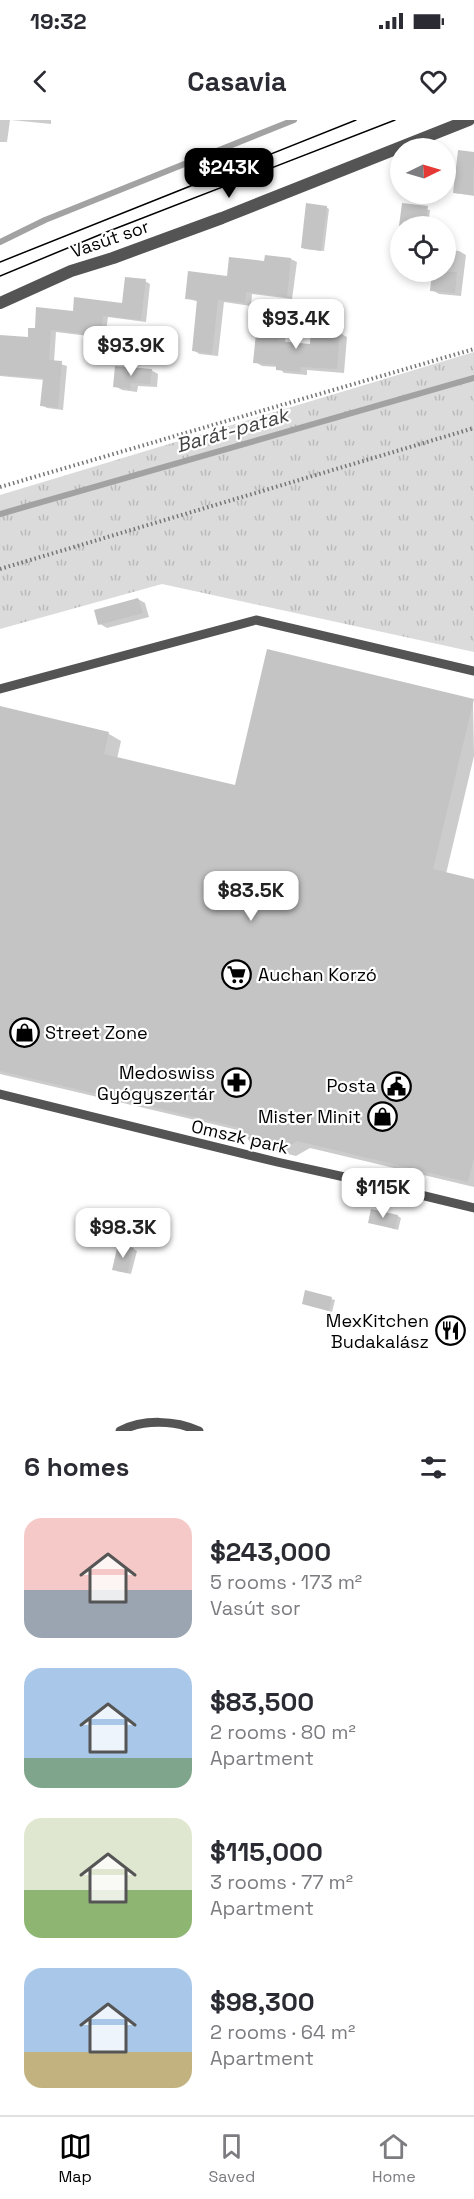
<!DOCTYPE html>
<html lang="en">
<head>
<meta charset="utf-8">
<style>
  :root { --surface:#fff; --page:#f7f7f7; --text:#2b2b33; --muted:#7c7c81; --line:#e1e1e2; --accent:#000 }
  body { margin:0; font-family:"Space Grotesk",sans-serif; background:var(--page); color:var(--text); height:100vh; display:flex; flex-direction:column; font-size:22px; white-space:nowrap }
  * { box-sizing:border-box; margin:0 }
  p { font-size:20px; color:var(--muted) }
  .icon { flex:none; width:33px; height:33px; fill:none; stroke:currentColor; stroke-width:2; stroke-linecap:round; stroke-linejoin:round }
  .map { position:relative; height:1311px; overflow:hidden }
  .details { display:flex; flex-direction:column; background:var(--surface); flex:1 }
  .details>* { flex:none }
  .needle { width:39px; rotate:85deg }
  .controls { position:absolute; left:390px; top:18px; display:grid; gap:12px }
  .controls a { display:grid; place-items:center; width:66px; height:66px; border-radius:50%; background:var(--surface); box-shadow:0 3px 9px #0003; font-size:30px }
  .price { position:absolute; translate:-50% -51px; padding:0 14px; border-radius:12px; background:#fff; color:#222; font-size:20px; line-height:39px; filter:drop-shadow(0 2px 3px #0008) }
  .price::after { content:''; position:absolute; left:50%; top:36px; width:18px; height:14px; margin-left:-9px; background:inherit; clip-path:polygon(0 0,100% 0,50% 100%) }
  .price.selected { background:var(--accent); color:#fff }
  ul { padding:0; list-style:none }
  li { display:flex; align-items:center; gap:18px; height:150px; padding:0 24px }
  li span { display:grid; place-items:center; flex:none; width:168px; height:120px; border-radius:18px; color:#555 }
  li>.icon { margin-inline-start:auto }
  span .icon { width:72px; height:72px; fill:#fffc; stroke-width:1 }
  li b { font-size:26px }
  h2 { display:flex; justify-content:space-between; align-items:center; height:72px; padding:0 24px; font-size:26px }
  .status { display:flex; justify-content:space-between; align-items:center; height:42px; padding:0 30px; background:var(--surface); direction:ltr }
  .status svg { height:16px; fill:currentColor }
  header { display:flex; justify-content:space-between; align-items:center; height:78px; padding:0 24px; background:var(--surface); font-size:27px; font-weight:700 }
  .menu { display:flex; justify-content:space-around; align-items:center; height:84px; border-top:2px solid var(--line); background:var(--surface); font-size:16px; color:var(--muted) }
  .menu a { display:grid; justify-items:center; gap:3px }
  .menu .selected { color:var(--accent) }
  .map>svg:first-child { display:block }
  .grass { fill:url(#grass-tufts) }
  .shadow { fill:#0003 }
  .lines { fill:none; stroke-linecap:round; stroke-linejoin:round }
  .stream { stroke:#a2a2a2; stroke-width:6 }
  .building { fill:#c4c4c4 }
  .path { stroke:#767676; stroke-width:4; stroke-dasharray:1.5 3; stroke-linecap:butt }
  .service { stroke:#545454; stroke-width:9 }
  .minor { stroke:#545454; stroke-width:12 }
  .tram { stroke:#000; stroke-width:1.5 }
  .labels { text-anchor:middle; stroke-width:4.5; stroke-linejoin:round; paint-order:stroke }
  .street-label { font-size:18px; fill:#000; stroke:#fff }
  .poi-label { font-size:18px; fill:#000; stroke:#fff; text-anchor:end }
  .water-label { font-size:20px; font-style:italic; fill:#434343; stroke:#fff }
</style>
</head>
<body>
<div class="status"><b>19:32</b><svg viewBox="0 0 49 12"><path d="M0 12V9h3v3zM5 12V6h3v6zM10 12V3h3v9zM15 12V0h3v12zM26 1h20v11H26zM47 4h2v5h-2z"/></svg></div>
<header><svg class="icon" aria-label="back" viewBox="0 0 24 24"><path d="M15 5l-7 7 7 7"/></svg>Casavia<svg class="icon" aria-label="heart" viewBox="0 0 24 24"><path d="M12 20l-8-8c-3-5 5-10 8-4 3-6 11-1 8 4z"/></svg></header>
<div class="map">
<svg width="474" height="1311" viewBox="0 0 474 1311">
  <defs>
    <pattern id="grass-tufts" width="24" height="20" patternUnits="userSpaceOnUse" patternTransform="scale(1.5)"><rect width="24" height="20" fill="#dbdbdb"/><path d="M3 7l-1-3M5 7V3M7 7l1-3M15 17l-1-3M17 17v-4M19 17l1-3" fill="none" stroke="#bababa"/></pattern>
  </defs>
  <rect width="100%" height="100%" fill="#fff"/>
  <path class="grass" d="M474,232V532L162,464L0,509V375Z"/>
  <path class="shadow" d="M0,0H10L7,22H0Z
    M11,0H51V4Z
    M459,32L474,33V76L455,73Z
    M403,85L430,90L428,106H401Z
    M326,87L329,89L324,131L305,129L302,127Z
    M446,130L459,131L466,135L461,176L439,174L432,170L433,157L427,152H446Z
    M291,139L297,142L292,179L252,174L251,186L224,182L218,236L199,234L194,230L199,182L186,178L229,157L265,142Z
    M145,161L150,164L146,202L108,197L105,218L56,212L54,242L67,246L63,290L47,288L42,285L44,260L0,256V217L29,219L36,210L74,192L123,184Z
    M279,207L286,211L285,223L311,226L340,213L347,217L344,253L307,250V255L284,253L278,247L262,246L255,242Z
    M151,250L158,254L157,267L138,266L137,272L122,270L115,266Z
    M138,479L145,483L149,497L107,508L100,504Z
    M473,580L474,636L446,754L474,760V1067L310,1028L296,1036L264,1028L251,1021L246,1012L0,954V588L109,614L121,621L117,639L236,667Z
    M398,1096L401,1098L398,1110L370,1102Z
    M134,1129L137,1131L131,1154L116,1151Z
    M306,1172L335,1180L332,1192L304,1184Z"/>
  <g class="lines">
    <path class="stream" d="M0,122L45,100L294,0
      M0,394L474,258"/>
  </g>
  <path class="building" d="M458,30L474,32L473,75L453,73Z
    M306,83L327,86L321,131L301,128Z
    M402,83L428,86L425,106H399Z
    M265,135L291,138L287,177L246,172L245,183L218,180L212,234L192,231L197,180L185,179L188,151L227,156L229,137L264,141Z
    M432,152H457L455,173L430,171Z
    M125,157L146,159L141,200L103,196L101,216L51,210L49,240L62,241L58,288L40,286L43,258L0,255V215L28,217V208H35L36,187L73,191L74,177L122,183Z
    M257,203L280,206L278,221L310,224L311,209L340,211L337,249L301,247L300,252L276,250V245L253,243Z
    M115,246L152,249L150,264L131,263L130,269L113,267Z
    M138,478L143,493L98,505L94,490Z
    M267,529L474,579L433,749L474,759V1037L468,1062L297,1021L283,1030L268,1027L250,1022L241,1008L0,951V586L109,612L104,634L235,665Z
    M371,1089L398,1095L395,1109L368,1103Z
    M118,1124L134,1128L128,1153L112,1150Z
    M305,1170L332,1177L329,1191L302,1184Z"/>
  <g class="lines">
    <path class="path" d="M0,367L474,229
      M0,449L474,308"/>
    <path class="service" d="M0,569L256,500L474,551
      M0,974L277,1042L367,1062L474,1088
      M120,1311C143,1299 175,1300 199,1311"/>
    <path class="minor" d="M0,183L71,151L113,138L222,98L469,0"/>
    <path class="tram" d="M0,142L356,0
      M0,156L104,113L395,0"/>
  </g>
  <defs>
    <symbol id="supermarket-ring" viewBox="-11 -11 22 22"><circle r="9.5" fill="#fff" stroke="#000" stroke-width="1.5"/><path d="M-6-5.5h2.5l.6 2H6L4.5 2H-2.5L-4.4-4H-6ZM-1.5 3.2a1.3 1.3 0 1 0 .1 0ZM3 3.2a1.3 1.3 0 1 0 .1 0Z" fill="#000"/></symbol>
    <symbol id="shop-ring" viewBox="-11 -11 22 22"><circle r="9.5" fill="#fff" stroke="#000" stroke-width="1.5"/><path d="M-5-2.5h2.3a2.7 3.5 0 0 1 5.4 0H5L5.5 6h-11ZM-1.5-2.5h3a1.5 2.3 0 0 0-3 0Z" fill="#000"/></symbol>
    <symbol id="pharmacy-ring" viewBox="-11 -11 22 22"><circle r="9.5" fill="#fff" stroke="#000" stroke-width="1.5"/><path d="M-2-6h4v4h4v4h-4v4h-4v-4h-4v-4h4Z" fill="#000"/></symbol>
    <symbol id="civic-ring" viewBox="-11 -11 22 22"><circle r="9.5" fill="#fff" stroke="#000" stroke-width="1.5"/><path d="M-.6-6.5H3V-4.5H.6V-3L4-1V1h2V6H-6V1h2V-1L-.6-3ZM-1.2 2.5V6h2.4V2.5Z" fill="#000"/></symbol>
    <symbol id="restaurant-ring" viewBox="-11 -11 22 22"><circle r="9.5" fill="#fff" stroke="#000" stroke-width="1.5"/><path d="M-5-6h1v4h1v-4h1v4h1v-4h1v5L-1.5 .5V6h-2V.5L-5-1ZM5-6V6H3V1.5H1.5Q1.5-4 5-6Z" fill="#000"/></symbol>
  </defs>
  <g fill-rule="evenodd">
    <use href="#supermarket-ring" x="220" y="838" width="33" height="33"/>
    <use href="#shop-ring" x="8" y="896" width="33" height="33"/>
    <use href="#pharmacy-ring" x="220" y="946" width="33" height="33"/>
    <use href="#civic-ring" x="380" y="950" width="33" height="33"/>
    <use href="#shop-ring" x="366" y="980" width="33" height="33"/>
    <use href="#restaurant-ring" x="434" y="1194" width="33" height="33"/>
  </g>
  <g class="labels">
    <g class="street-label">
      <text transform="translate(110 119) rotate(-19)" y="6">Vasút sor</text>
      <text transform="translate(240 1017) rotate(13)" y="6">Omszk park</text>
    </g>
    <g class="poi-label">
      <text x="258" y="861" text-anchor="start">Auchan Korzó</text>
      <text x="45" y="919" text-anchor="start">Street Zone</text>
      <text x="215" y="959">Medoswiss<tspan x="215" dy="21">Gyógyszertár</tspan></text>
      <text x="376" y="972">Posta</text>
      <text x="361" y="1003">Mister Minit</text>
      <text x="429" y="1207">MexKitchen<tspan x="429" dy="21">Budakalász</tspan></text>
    </g>
    <g class="water-label">
      <text transform="translate(232 310) rotate(-16)" y="7">Barát-patak</text>
    </g>
  </g>
</svg>
<div class="controls">
<a><svg class="needle" viewBox="-14 -14 28 28"><path d="M0-13l5 13h-10z" fill="#e53935"/><path d="M0 13l5-13h-10z" fill="#7c7c81"/></svg></a>
<a><svg class="icon" aria-label="locate" viewBox="0 0 24 24"><circle cx="12" cy="12" r="6"/><path d="M12 2v4M12 18v4M2 12h4M18 12h4"/></svg></a>
</div>
<b class="price selected" style="left:229px;top:79px">$243K</b>
<b class="price" style="left:296px;top:230px">$93.4K</b>
<b class="price" style="left:131px;top:257px">$93.9K</b>
<b class="price" style="left:251px;top:802px">$83.5K</b>
<b class="price" style="left:383px;top:1099px">$115K</b>
<b class="price" style="left:123px;top:1139px">$98.3K</b>
</div>
<section class="details">
<h2>6 homes<svg class="icon" aria-label="filters" viewBox="0 0 24 24"><path d="M4 7h16M4 17h16"/><circle cx="9" cy="7" r="2"/><circle cx="15" cy="17" r="2"/></svg></h2>
<ul>
<li><span style="background:linear-gradient(#f6c9c9 60%,#9aa5b1 0)"><svg class="icon" aria-label="home" viewBox="0 0 24 24"><path d="M3 11l9-7 9 7M6 9v11h12V9"/></svg></span><div><b>$243,000</b><p>5 rooms · 173 m²</p><p>Vasút sor</p></div></li>
<li><span style="background:linear-gradient(#a9c7e8 75%,#7fa58c 0)"><svg class="icon" aria-label="home" viewBox="0 0 24 24"><path d="M3 11l9-7 9 7M6 9v11h12V9"/></svg></span><div><b>$83,500</b><p>2 rooms · 80 m²</p><p>Apartment</p></div></li>
<li><span style="background:linear-gradient(#dfe7d0 60%,#8fb573 0)"><svg class="icon" aria-label="home" viewBox="0 0 24 24"><path d="M3 11l9-7 9 7M6 9v11h12V9"/></svg></span><div><b>$115,000</b><p>3 rooms · 77 m²</p><p>Apartment</p></div></li>
<li><span style="background:linear-gradient(#a9c7e8 70%,#c2b280 0)"><svg class="icon" aria-label="home" viewBox="0 0 24 24"><path d="M3 11l9-7 9 7M6 9v11h12V9"/></svg></span><div><b>$98,300</b><p>2 rooms · 64 m²</p><p>Apartment</p></div></li>
</ul>
</section>
<nav class="menu">
<a class="selected"><svg class="icon" aria-label="map" viewBox="0 0 24 24"><path d="M3 6l6-2 6 2 6-2v14l-6 2-6-2-6 2zM9 4v14M15 6v14"/></svg>Map</a>
<a><svg class="icon" aria-label="saved" viewBox="0 0 24 24"><path d="M7 4h10v16l-5-4-5 4z"/></svg>Saved</a>
<a><svg class="icon" aria-label="home" viewBox="0 0 24 24"><path d="M3 11l9-7 9 7M6 9v11h12V9"/></svg>Home</a>
</nav>
</body>
</html>
